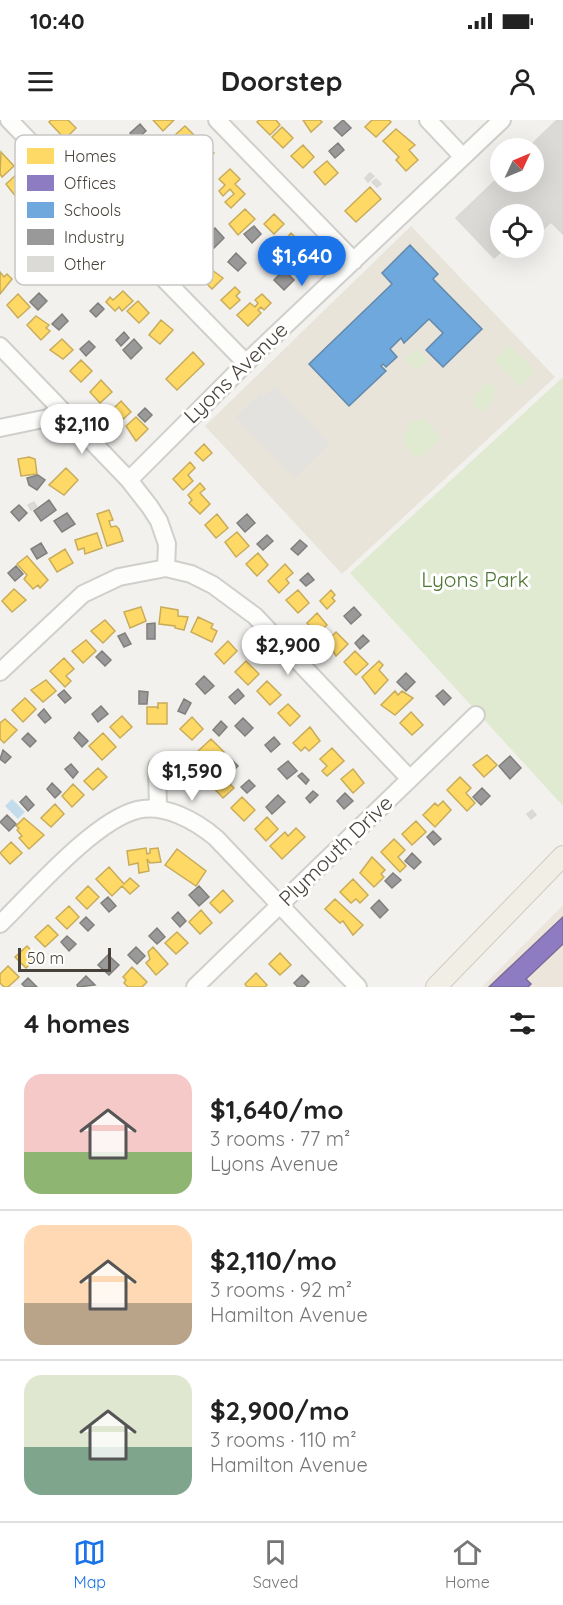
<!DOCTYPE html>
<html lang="en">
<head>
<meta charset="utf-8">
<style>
  :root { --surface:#fff; --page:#f2f2f2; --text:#222; --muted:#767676; --line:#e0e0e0; --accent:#1a73e8 }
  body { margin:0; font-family:Quicksand,sans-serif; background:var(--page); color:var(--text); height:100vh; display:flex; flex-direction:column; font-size:22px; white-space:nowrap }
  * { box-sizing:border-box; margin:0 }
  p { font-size:20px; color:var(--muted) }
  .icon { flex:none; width:33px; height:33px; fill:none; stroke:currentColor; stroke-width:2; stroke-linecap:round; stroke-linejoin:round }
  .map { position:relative; height:867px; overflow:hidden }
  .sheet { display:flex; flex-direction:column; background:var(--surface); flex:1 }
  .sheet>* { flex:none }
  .needle { width:39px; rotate:46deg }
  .fabs { position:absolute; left:490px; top:18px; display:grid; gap:12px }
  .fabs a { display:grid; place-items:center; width:54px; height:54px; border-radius:50%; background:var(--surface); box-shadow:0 6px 24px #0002; font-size:30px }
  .scale { position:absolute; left:18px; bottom:15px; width:93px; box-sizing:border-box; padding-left:6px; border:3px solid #48423a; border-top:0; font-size:16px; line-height:21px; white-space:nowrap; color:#48423a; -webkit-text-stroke:4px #fff; paint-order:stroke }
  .price { position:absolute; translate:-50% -51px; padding:0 14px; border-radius:21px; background:#fff; color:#222; font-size:20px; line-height:39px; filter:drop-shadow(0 2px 3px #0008) }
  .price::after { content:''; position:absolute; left:50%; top:36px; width:18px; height:14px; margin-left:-9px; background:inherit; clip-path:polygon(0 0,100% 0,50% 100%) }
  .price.current { background:var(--accent); color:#fff }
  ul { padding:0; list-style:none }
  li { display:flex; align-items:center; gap:18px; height:150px; padding:0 24px }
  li+li { border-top:2px solid var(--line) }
  li span { display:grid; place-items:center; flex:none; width:168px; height:120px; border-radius:18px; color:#555 }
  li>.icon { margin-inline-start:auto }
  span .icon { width:72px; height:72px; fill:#fffc; stroke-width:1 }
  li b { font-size:26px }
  h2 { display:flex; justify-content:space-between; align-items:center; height:72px; padding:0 24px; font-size:26px }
  .status { display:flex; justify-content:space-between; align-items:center; height:42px; padding:0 30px; background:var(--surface); direction:ltr }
  .status svg { height:16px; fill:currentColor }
  header { display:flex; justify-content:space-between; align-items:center; height:78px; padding:0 24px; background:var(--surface); font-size:27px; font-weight:700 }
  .dock { display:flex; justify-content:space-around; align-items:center; height:84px; border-top:2px solid var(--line); background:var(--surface); font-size:16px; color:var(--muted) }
  .dock a { display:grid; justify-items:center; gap:3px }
  .dock .current { color:var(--accent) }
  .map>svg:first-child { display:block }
  .commercial { fill:#ece5dc }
  .education { fill:#e8e4da }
  .green { fill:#e0ead1 }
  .parking { fill:#e4e2df }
  .water { fill:#c3dceb }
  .homes { fill:#ffd966; stroke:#c8ac59; stroke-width:1.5 }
  .offices { fill:#8e7cc3; stroke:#796b9a; stroke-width:1.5 }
  .schools { fill:#6fa8dc; stroke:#6389ab; stroke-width:1.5 }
  .industry { fill:#999; stroke:#817f7c; stroke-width:1.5 }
  .building { fill:#dcdad6; stroke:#dad8d4; stroke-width:1.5 }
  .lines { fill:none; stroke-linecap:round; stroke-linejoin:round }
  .minor-casing { stroke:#d0cfcb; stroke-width:20 }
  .major-casing { stroke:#d2ccbe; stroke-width:22 }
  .minor { stroke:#fdfdfc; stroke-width:16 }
  .major { stroke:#f1eee6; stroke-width:20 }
  .labels { text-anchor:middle; stroke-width:6; stroke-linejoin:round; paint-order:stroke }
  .street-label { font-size:21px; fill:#48423a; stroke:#fff }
  .park-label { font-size:21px; fill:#4d7532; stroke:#fff }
  .key { fill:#fff; stroke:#c8c6c4; stroke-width:1.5 }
  .key-label { font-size:16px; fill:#48423a }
</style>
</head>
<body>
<div class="status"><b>10:40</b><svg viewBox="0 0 49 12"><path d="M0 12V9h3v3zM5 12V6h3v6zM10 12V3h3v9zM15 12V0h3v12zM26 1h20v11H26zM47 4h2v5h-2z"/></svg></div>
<header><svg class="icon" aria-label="menu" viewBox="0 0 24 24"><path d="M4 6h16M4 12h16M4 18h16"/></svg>Doorstep<svg class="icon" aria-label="person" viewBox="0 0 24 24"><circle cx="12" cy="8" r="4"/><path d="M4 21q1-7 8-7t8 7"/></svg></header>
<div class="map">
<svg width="563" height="867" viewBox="0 0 563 867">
  <rect width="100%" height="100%" fill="#f2f1ee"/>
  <path class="commercial" d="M563,785V867H482Z"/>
  <path class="education" d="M411,106L555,257L342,454L205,306Z"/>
  <path class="green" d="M509,225L536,251L520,267L494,240Z
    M417,229L428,240L416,251L405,239Z
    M563,257V686L350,453Z
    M485,263L495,266L492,283L481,292L473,286L474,277Z
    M424,298L441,318L421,337H414L403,322C406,306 408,302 424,298Z"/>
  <path class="parking" d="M275,266L330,324L294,358L235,297L260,273L263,277Z"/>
  <path class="water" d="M12,679L25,692L18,699L5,686Z"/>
  <path class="homes" d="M51,0H68L76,8L65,19L49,2Z
    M153,0H174L163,11Z
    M259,0H276L280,5L270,15L257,2Z
    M303,0H320L322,2L311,12Z
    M372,0H389L391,2L376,17L365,7Z
    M185,6L195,16L184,26L174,16Z
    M282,7L293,18L283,28L272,17Z
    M396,9L415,25L409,30L418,40L406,51L396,40L399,37L383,21Z
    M202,20L214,33L204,43L192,30Z
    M303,25L314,37L303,48L291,36Z
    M1,32L14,46L2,57L0,54Z
    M327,41L338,53L325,65L314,52Z
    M230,49L240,59L235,64L245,74L231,88L225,82L234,74L230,69L223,76L219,71L225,65L219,59Z
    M18,53L29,65L16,77L6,64Z
    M370,67L381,79L356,102L345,91Z
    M245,89L255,99L238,115L229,104Z
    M274,94L284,104L274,114L264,104Z
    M291,113L301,123L292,133L282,123Z
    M309,130L318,140L302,156L295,144Z
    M208,147L223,158L212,169L199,156Z
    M0,152L4,157L7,154L12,159L0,174Z
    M235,167L240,172L236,176L240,180L230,189L221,180Z
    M123,171L133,181L122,191L119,187L115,191L106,182L110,177L113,180Z
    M18,174L30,187L18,198L7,185Z
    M262,174L271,183L264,190L261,187L258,190L261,193L248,206L237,195L250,183L255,187L258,183L255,180Z
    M138,181L149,193L139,203L127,191Z
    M36,196L49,205L46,208L50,211L41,220L27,205Z
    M161,200L173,210L160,224L149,215Z
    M62,219L73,230L63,239L50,230Z
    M193,232L204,244L177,270L166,259Z
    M81,240L92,251L81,262L70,251Z
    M101,260L112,272L100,283L90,272Z
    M121,281L131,292L121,301L110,292Z
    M136,297L148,309L136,321L126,306Z
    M204,324L212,333L203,341L195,333Z
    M29,337L35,339L37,354L21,356L18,339Z
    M190,342L195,348L188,355L193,361L183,370L173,359Z
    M66,348L78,360L64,375L49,365Z
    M200,363L205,369L200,373L210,384L200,394L189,383L192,380L188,375Z
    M109,390L113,400L109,401L111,407L116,406L119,409L123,421L107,426L97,394Z
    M217,394L228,408L216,418L205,405Z
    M237,412L249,426L236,437L225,422Z
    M97,413L102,428L85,434L84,428L78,430L75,420Z
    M65,429L73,443L57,452L49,439Z
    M258,433L268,445L257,456L246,444Z
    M27,436L48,460L40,468L38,465L33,469L24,459L27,455L17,444Z
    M285,444L293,453L286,459L289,463L279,473L268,461Z
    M14,469L26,480L12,492L2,481Z
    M298,470L309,483L298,493L286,480Z
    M331,470L335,475L332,478L335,481L327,489L320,481Z
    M141,487L146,501L130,508L124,492Z
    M161,487L178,490V496L188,497L184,510L175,508V506L159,504Z
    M317,493L327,505L317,514L307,503Z
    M198,497L213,504L211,508L217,511L212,522L191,512Z
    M105,500L115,511L103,523L91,511Z
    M336,512L348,524L336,536L327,521Z
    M86,520L96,531L83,543L72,531Z
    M228,521L237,531L224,544L215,534Z
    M355,531L368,544L356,555L344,542Z
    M64,538L74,549L66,556L71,561L65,567L50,551Z
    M246,541L259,554L248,565L235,552Z
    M379,541L383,545L379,550L388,560L375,574L362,557Z
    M46,560L56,571L43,582L31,570Z
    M267,561L281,575L270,585L257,571Z
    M395,571L398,575L402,571L413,578L395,595L381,585Z
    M25,578L36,589L23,602L12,590Z
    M158,583H167V604H147V587H157L158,589Z
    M288,584L300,596L290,606L278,593Z
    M411,592L423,605L412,615L400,603Z
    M122,596L132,607L120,618L110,607Z
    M192,597L203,609L192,620L180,609Z
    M5,599L17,610L4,623L0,619V603Z
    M310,607L320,621L309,631L305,627L301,631L293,623Z
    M103,613L116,627L102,640L89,626Z
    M211,619L224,632L209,647L195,634Z
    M332,628L344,641L327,656L322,651L327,646L320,639Z
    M487,635L497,645L484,657L473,645Z
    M98,648L107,657L93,670L84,661Z
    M353,649L364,663L353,673L341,659Z
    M224,651L230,658L227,661L234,668L223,678L210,664Z
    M460,657L471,668L466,673L475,683L467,691L447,670Z
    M73,664L84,675L72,687L62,676Z
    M242,677L255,690L244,701L231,688Z
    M443,681L451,690L435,707L423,695L435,683L438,686Z
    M55,684L64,694L51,707L41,698Z
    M267,697L278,709L266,721L255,709Z
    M24,698L44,715L29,729L19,718L22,716L17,710L19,708L16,706Z
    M416,701L426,712L412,725L402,714Z
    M296,708L305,717L282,739L270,726L285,712L288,716Z
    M394,719L405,730L398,737L406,746L400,752L381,732Z
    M11,722L22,733L10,744L0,733Z
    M146,728L147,734L150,733V729L158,728L161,742L150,743L147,739L149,751L139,753L138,743L129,745L127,731Z
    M177,729L206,751L196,766L165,745Z
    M372,737L385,750L381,754L384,757L374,767L360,753Z
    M109,747L124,764L130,758L139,766L130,774L122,766L112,776L96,759Z
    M353,759L368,775L360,783L356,779L351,783L340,772Z
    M88,766L99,777L87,789L76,778Z
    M223,770L233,781L220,793L210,783Z
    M335,779L363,805L353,815L343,801L340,803L325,789Z
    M69,786L79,797L67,809L56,798Z
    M201,790L212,803L200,814L189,802Z
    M48,805L58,815L45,827L35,817Z
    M177,812L188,823L176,834L165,823Z
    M27,826L38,837L26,848L15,837Z
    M153,827L168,844L156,855L146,843L150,839L148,832Z
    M280,833L291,845L280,855L269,844Z
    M8,846L19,857L8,867H4L0,863V854Z
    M132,847L147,862L142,867H128L124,863L126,860L123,857Z
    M256,853L267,865L265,867H247L245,864Z"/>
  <path class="offices" d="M563,797V824L526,859L531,864L528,867H489Z"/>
  <path class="schools" d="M410,125L438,154L433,159L482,209L443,247L426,230L443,213L429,199L404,223L401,218L390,229L397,237L386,247L383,244L381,246L386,251L349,286L309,244L392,164L382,153Z"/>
  <path class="industry" d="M343,0L351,8L342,16L334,8Z
    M140,4L146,11L136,20L130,13Z
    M338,23L344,30L335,38L329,31Z
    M254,106L261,114L252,123L244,114Z
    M215,108L224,118L214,128L204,118Z
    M270,122L279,131L270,139L261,131Z
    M236,133L246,143L238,151L228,142Z
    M284,150L294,160L284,170L274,160Z
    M39,173L47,181L38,190L30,182Z
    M98,183L104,189L96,197L90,191Z
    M62,194L68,201L59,210L52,204Z
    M124,212L129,218L121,226L116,220Z
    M134,219L142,228L131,239L123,230Z
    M89,221L95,227L86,236L80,229Z
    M145,288L152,295L145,302L138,295Z
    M38,355L45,360L37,370L29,365L27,358Z
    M49,380L56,390L41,401L34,391Z
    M19,385L27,393L19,401L11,392Z
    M67,393L75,404L62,412L54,401Z
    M247,394L255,403L245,412L237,403Z
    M267,415L273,421L263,430L257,424Z
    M300,420L307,426L298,435L291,429Z
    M41,423L47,433L37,439L31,429Z
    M16,446L23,454L15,461L8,453Z
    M308,453L314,460L306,466L300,460Z
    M354,487L361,495L351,504L344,496Z
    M155,503V519H147V504Z
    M125,513L131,524L124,527L118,516Z
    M363,515L369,521L360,529L355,523Z
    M102,531L111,540L105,546L96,537Z
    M406,553L415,562L406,571L397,562Z
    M204,556L214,566L205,574L196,564Z
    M238,569L244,576L235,584L229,577Z
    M64,570L71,578L65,583L58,575Z
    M443,570L451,578L444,585L436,576Z
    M139,571L148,572L147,584H139Z
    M184,579L191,583L185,594L178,591Z
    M101,586L108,594L98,602L92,594Z
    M44,589L51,598L45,603L38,595Z
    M243,598L253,608L245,616L235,606Z
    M221,601L227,607L219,616L213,610Z
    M79,612L88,621L82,627L74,618Z
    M28,613L36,621L30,627L22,619Z
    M274,617L280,624L271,632L265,625Z
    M3,630L11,637L5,643L0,639Z
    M510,636L521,648L510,659L499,646Z
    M230,638L238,646L230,654L222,645Z
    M288,641L297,651L287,659L278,649Z
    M71,644L78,652L73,658L65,649Z
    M302,653L309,660L306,664L298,656Z
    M249,660L255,666L247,673L241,667Z
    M52,663L61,672L55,678L47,669Z
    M482,668L490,676L481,685L473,677Z
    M313,671L318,675L310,683L306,678Z
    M345,673L353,681L344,689L337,681Z
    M278,675L285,682L272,694L266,687Z
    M26,676L34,685L28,691L20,682Z
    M7,695L16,704L9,711L0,702Z
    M433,711L441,719L434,725L427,717Z
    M412,733L421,742L414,749L405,741Z
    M393,753L401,760L392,768L385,761Z
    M199,766L209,777L199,786L189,775Z
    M108,777L116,786L109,792L101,783Z
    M379,780L388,790L380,798L371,788Z
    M178,792L186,801L180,807L172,798Z
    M86,797L94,805L88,811L80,803Z
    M157,808L165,817L157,824L149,816Z
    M67,816L76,824L69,831L61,822Z
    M136,827L145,836L137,844L128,835Z
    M108,835L119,845L109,855L98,845Z
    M302,855L309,862L304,867H298L294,863Z
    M86,856L95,865L78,867L77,865Z
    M28,858L37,867H25L22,864Z"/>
  <path class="building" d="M557,0H563V114L551,102L534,118V94H501V128H505L494,138L456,98L501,55V62H534V28H528Z
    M370,53L374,56L368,62L365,58Z
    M376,59L381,64L377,67L372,62Z
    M34,382L37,387L31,390L28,385Z
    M532,690L536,695L531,699L527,694Z"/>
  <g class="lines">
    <defs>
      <path id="minor" d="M9,0L246,243
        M217,0L354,141
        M428,0L463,37
        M0,226L129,360L150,387L159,401L167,424L166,448
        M0,308L48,298L60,289
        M129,360L254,235L502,0
        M0,552L83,474L119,457L166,448L191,454L213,465L255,496L410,659
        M157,647L158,688
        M0,804C33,772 94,701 137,690C164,683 196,701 216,718L358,867
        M195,867L476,595"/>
      <path id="major" d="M436,867L563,736"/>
    </defs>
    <use href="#minor" class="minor-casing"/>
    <use href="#major" class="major-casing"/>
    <use href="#minor" class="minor"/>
    <use href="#major" class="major"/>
  </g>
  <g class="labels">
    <g class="street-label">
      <text transform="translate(236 253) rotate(-44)" y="7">Lyons Avenue</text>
      <text transform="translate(336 731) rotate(-44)" y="7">Plymouth Drive</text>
    </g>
    <g class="park-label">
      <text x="475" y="467">Lyons Park</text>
    </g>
  </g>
  <rect x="15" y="15" width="198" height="150" rx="9" class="key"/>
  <rect x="27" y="28" width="27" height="16" fill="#ffd966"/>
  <rect x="27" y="55" width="27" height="16" fill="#8e7cc3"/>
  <rect x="27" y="82" width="27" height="16" fill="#6fa8dc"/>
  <rect x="27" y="109" width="27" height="16" fill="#999"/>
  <rect x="27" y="136" width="27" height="16" fill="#dcdad6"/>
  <g class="key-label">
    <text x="64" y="42">Homes</text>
    <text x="64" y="69">Offices</text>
    <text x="64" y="96">Schools</text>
    <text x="64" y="123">Industry</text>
    <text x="64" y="150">Other</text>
  </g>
</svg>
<div class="fabs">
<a><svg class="needle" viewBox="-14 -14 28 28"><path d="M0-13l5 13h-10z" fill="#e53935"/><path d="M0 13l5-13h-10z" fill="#767676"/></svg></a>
<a><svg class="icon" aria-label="locate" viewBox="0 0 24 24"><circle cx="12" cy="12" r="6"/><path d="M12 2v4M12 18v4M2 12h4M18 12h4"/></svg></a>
</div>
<div class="scale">50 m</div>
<b class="price current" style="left:302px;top:167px">$1,640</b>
<b class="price" style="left:82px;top:335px">$2,110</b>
<b class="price" style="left:288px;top:556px">$2,900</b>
<b class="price" style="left:192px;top:682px">$1,590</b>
</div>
<section class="sheet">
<h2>4 homes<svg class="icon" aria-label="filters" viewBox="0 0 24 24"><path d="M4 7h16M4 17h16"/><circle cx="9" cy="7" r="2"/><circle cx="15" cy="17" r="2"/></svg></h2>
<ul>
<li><span style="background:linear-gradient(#f6c9c9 65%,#8fb573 0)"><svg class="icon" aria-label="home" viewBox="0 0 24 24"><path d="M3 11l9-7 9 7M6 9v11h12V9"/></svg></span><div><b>$1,640/mo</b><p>3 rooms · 77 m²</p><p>Lyons Avenue</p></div></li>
<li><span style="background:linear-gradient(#ffd9b3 65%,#b9a48a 0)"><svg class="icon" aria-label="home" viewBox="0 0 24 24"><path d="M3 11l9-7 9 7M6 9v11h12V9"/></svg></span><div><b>$2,110/mo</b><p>3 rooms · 92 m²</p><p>Hamilton Avenue</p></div></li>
<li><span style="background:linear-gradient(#dfe7d0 60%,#7fa58c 0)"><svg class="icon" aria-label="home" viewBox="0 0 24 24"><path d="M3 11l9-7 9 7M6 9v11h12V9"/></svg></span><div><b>$2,900/mo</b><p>3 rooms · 110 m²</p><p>Hamilton Avenue</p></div></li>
</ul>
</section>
<nav class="dock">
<a class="current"><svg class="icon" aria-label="map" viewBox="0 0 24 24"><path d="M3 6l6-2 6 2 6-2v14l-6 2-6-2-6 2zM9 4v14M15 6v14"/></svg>Map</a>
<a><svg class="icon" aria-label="saved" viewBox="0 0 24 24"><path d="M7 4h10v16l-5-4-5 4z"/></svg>Saved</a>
<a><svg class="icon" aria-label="home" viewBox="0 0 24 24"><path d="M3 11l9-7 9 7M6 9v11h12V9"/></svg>Home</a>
</nav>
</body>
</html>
